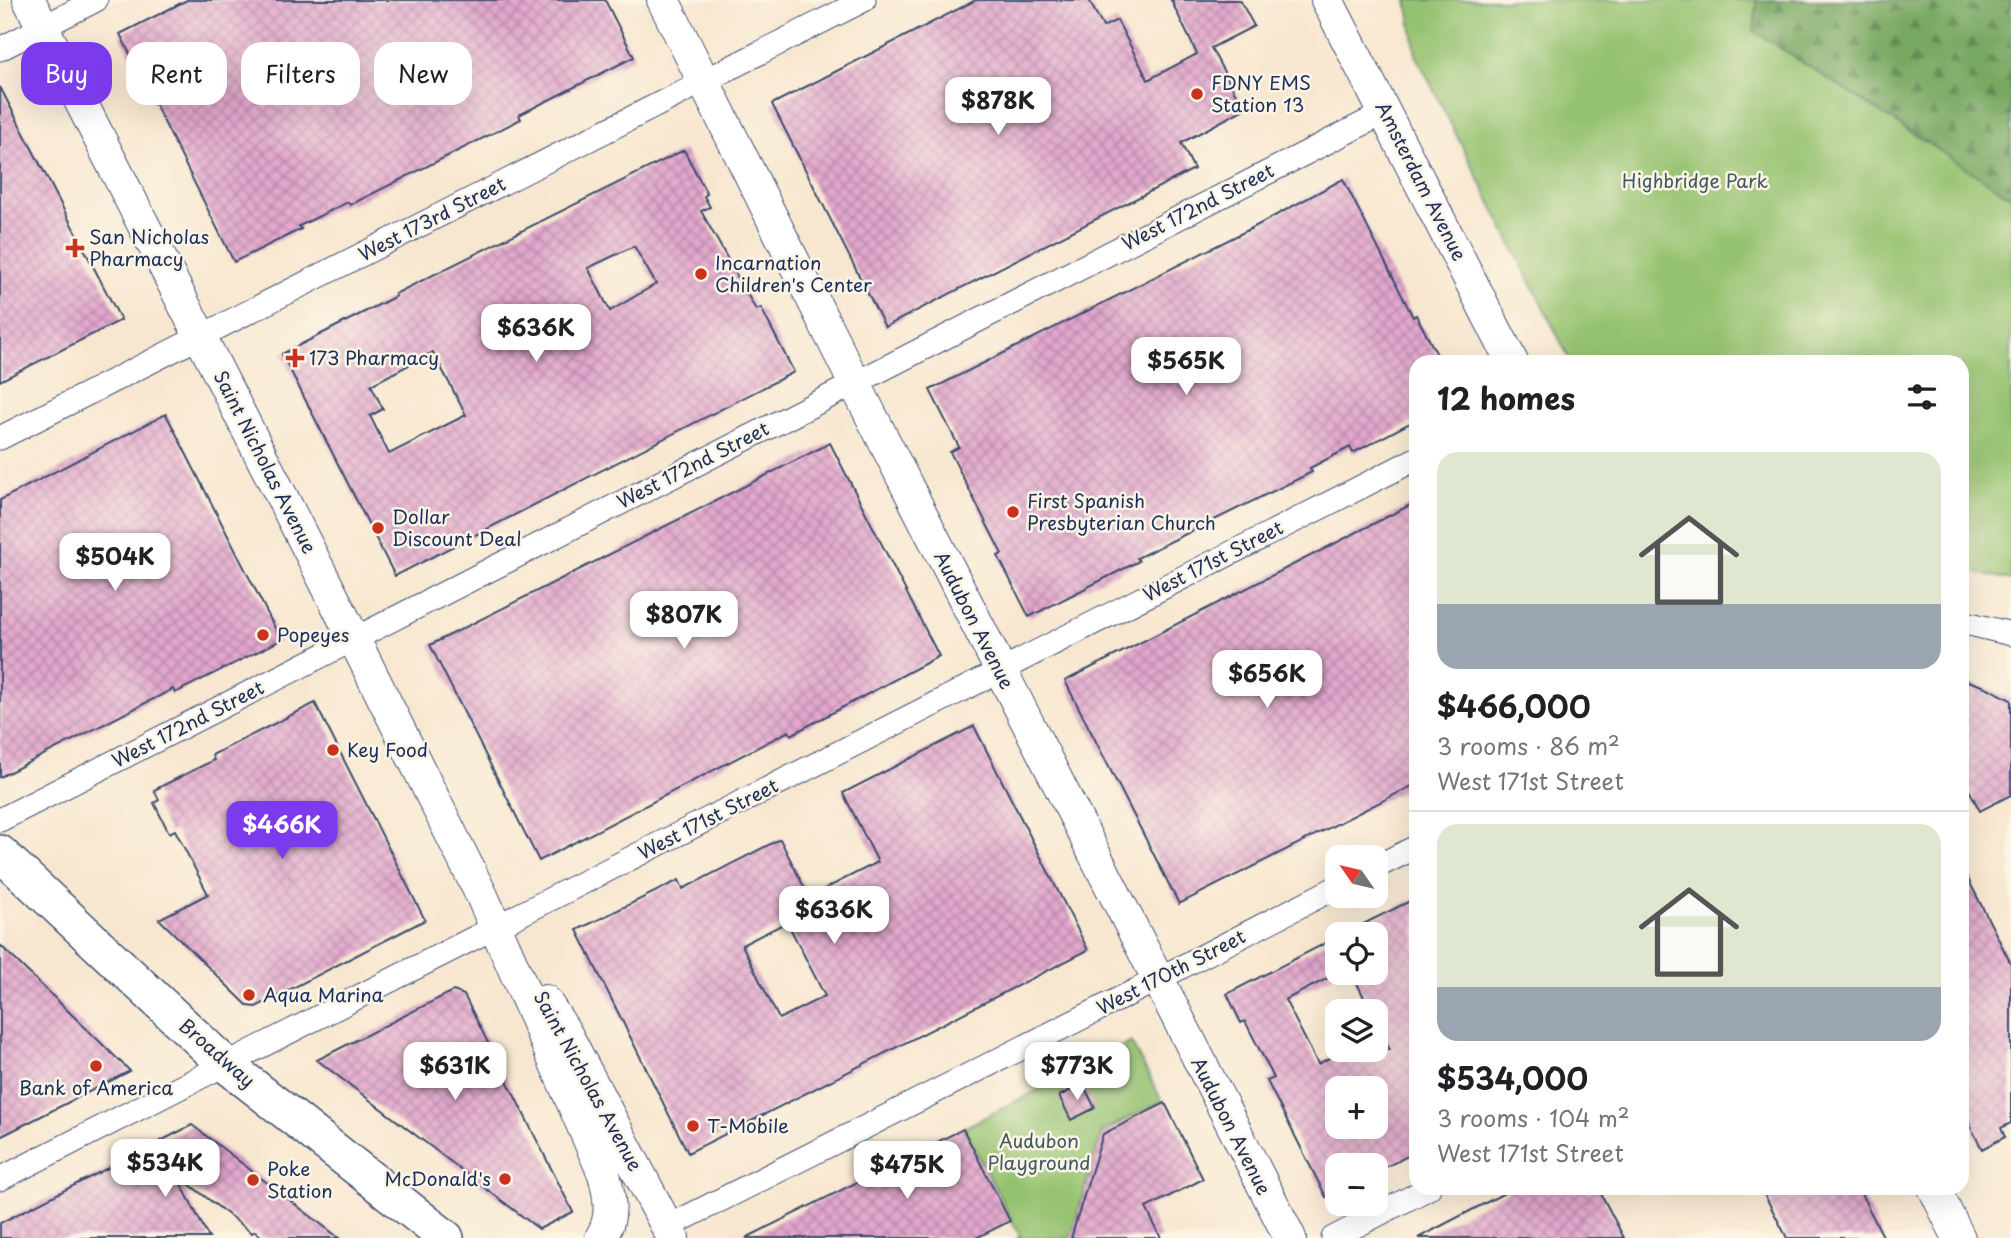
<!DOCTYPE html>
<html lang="en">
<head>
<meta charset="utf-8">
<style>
  :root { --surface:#fff; --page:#f6f6f6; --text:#202124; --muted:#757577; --line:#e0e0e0; --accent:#7c3aed }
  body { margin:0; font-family:"Playpen Sans",sans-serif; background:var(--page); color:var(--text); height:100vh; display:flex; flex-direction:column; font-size:26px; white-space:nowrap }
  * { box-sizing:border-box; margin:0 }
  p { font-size:23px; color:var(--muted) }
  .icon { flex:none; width:38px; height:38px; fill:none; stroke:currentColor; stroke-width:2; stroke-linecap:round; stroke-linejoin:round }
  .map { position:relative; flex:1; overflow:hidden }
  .sheet { position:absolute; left:1409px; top:355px; width:560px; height:840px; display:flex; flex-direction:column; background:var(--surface); border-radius:21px; box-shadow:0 7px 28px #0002 }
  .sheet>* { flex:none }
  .banner { position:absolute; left:21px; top:42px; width:665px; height:63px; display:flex; gap:14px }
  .needle { width:46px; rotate:304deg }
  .fabs { position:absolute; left:1325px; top:845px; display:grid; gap:14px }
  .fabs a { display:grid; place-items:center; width:63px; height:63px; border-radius:14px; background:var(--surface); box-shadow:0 7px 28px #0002; font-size:35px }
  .price { position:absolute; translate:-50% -60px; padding:0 16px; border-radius:14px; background:#fff; color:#222; font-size:23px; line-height:46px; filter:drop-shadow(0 2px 4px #0008) }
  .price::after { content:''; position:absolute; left:50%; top:42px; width:21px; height:16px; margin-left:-10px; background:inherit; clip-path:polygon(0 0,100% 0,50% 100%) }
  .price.on { background:var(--accent); color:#fff }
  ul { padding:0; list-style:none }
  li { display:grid; align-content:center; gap:14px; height:371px; padding:0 28px }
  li+li { border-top:2px solid var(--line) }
  li span { display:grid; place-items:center; height:217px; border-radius:21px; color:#555 }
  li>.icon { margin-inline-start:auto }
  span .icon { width:126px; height:126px; fill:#fffc; stroke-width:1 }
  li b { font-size:30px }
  h2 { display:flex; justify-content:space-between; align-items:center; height:84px; padding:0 28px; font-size:30px }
  .pill { padding:0 24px; border-radius:21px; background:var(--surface); box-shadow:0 7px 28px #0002; font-size:24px; line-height:63px }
  .pill.on { background:var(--accent); color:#fff }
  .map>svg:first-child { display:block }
  .green { fill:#95c270; stroke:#587867; stroke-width:2 }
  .forest { fill:url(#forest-firs); stroke:#4a6c60; stroke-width:2 }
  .building { fill:url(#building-cross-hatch); fill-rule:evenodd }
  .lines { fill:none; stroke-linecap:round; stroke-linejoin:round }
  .street-casing { stroke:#3c4b6f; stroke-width:25 }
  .secondary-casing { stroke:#3c4b6f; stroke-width:34 }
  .primary-casing { stroke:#3c4b6f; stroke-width:38 }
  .street { stroke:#fff; stroke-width:23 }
  .secondary { stroke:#fff; stroke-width:32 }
  .primary { stroke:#fff; stroke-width:35 }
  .poi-dot { fill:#c8321e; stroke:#fcf5e5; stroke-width:2.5 }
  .labels { text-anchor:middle; stroke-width:5; stroke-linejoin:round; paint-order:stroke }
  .poi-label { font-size:19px; fill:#1b2f5e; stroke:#fcf5e5; text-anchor:start }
  .street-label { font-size:19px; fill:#1b2f5e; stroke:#fcf5e5 }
  .park-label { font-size:19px; fill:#405b63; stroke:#fcf5e5 }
</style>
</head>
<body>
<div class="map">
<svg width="2011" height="1238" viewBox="0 0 2011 1238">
  <defs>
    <pattern id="forest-firs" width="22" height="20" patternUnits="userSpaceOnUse" patternTransform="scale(1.75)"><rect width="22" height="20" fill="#78a862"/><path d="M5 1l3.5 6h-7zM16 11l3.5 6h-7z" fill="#628954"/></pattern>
    <pattern id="building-cross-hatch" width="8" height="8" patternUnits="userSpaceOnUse" patternTransform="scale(1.75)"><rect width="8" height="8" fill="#e2a7cc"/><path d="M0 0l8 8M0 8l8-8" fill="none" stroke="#b688a9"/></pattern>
  </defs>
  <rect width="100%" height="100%" fill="#fcf5e5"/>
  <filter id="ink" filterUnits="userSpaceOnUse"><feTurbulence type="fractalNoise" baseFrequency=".0143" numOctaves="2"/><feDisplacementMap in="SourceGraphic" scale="14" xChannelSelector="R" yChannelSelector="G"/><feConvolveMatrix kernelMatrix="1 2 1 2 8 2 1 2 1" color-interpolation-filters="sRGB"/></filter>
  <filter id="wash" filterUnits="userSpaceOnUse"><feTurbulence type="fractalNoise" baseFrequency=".00686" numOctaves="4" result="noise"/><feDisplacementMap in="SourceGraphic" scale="28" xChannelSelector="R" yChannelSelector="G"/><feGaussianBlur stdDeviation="1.57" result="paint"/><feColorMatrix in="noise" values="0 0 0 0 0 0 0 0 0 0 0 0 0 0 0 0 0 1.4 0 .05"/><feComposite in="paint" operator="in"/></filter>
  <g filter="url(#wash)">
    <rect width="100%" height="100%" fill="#f8e7d0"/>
    <path class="green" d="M1407,0H2011V580L1962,569V362H1571L1416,55Z
      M1131,1042L1162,1101L1102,1132L1070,1238H1018L1020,1236L964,1128Z"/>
    <path class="forest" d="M1757,0H2011V197L1754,31Z"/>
    <g id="blocks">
      <path class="building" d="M187,0H605L634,57L519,115L521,119L350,205L348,202L299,226L301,229L234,262L120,34Z
        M976,0H1089L1103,27L1117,20L1148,80L1197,54L1171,0H1240L1254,26L1211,48L1244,109L1181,143L1194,169L885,327L772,104Z
        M0,87L121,320L0,381Z
        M684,150L707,194L704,196L710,207L701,211L756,310L761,308L794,372L395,576L282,354L396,296L395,294ZM634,246L656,284L610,311L588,268ZM433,352L466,415L389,454L370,416L383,409L371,385Z
        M1343,179L1413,317L1416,315L1441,362H1416V420L1353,453L1350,447L1310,468L1312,472L1137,558L1139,561L1029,617L998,556L1002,554L950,452L959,447L930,390L1256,226Z
        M166,414L281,640L175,693L173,689L0,777V500Z
        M830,443L939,656L791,735L789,731L539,861L430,645Z
        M1416,502V784L1179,904L1065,681Z
        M1962,679L1988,688L2011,700V795L1980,811L1962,776Z
        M315,703L425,920L256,1007L248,1006L159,919L208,894L175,830L169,833L154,803L159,800L154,790L214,760L212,755Z
        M974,726L1088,950L688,1153L577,930L679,880L683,889L780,839L809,897L878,862L843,793ZM787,922L825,996L779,1019L742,945Z
        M1962,867L2011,964V1123L2001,1128L2005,1137L1982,1149L1962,1110Z
        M1416,898V1152L1376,1172V1166H1337V1192L1326,1197L1267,1081L1274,1078L1245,1021L1241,1023L1227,994L1337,937L1338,973L1285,1000L1318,1064L1345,1050H1390L1376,1021V1012H1371L1352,973H1376V934H1343ZM1337,1088H1376V1127H1337Z
        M0,945L130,1071L0,1137Z
        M453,991L464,995L573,1212L539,1229L317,1060Z
        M1083,1084L1095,1108L1071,1120L1059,1096Z
        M1165,1103L1203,1179L1146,1208L1161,1238H1071L1103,1134Z
        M192,1125L339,1238H263L255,1231L252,1233L176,1174L209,1238H0V1223Z
        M963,1129L1010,1221L976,1238H746Z
        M1514,1188H1598L1624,1238H1418Z
        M1761,1188H1858L1884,1238H1787Z"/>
    </g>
  </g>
  <g filter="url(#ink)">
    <use href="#blocks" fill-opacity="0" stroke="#3c4b6f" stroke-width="2"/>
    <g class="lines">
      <defs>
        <path id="street" d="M0,49L96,0
          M0,438L864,0
          M1962,622L2011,634
          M0,820L1386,112
          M1376,867L1416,847
          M0,1179L1416,459
          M667,1227L1125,996L1337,887
          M1333,1238L1429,1188"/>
        <path id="secondary" d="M29,0L340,611L482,896L604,1174C610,1197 614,1217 601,1238
          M663,0L854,382L1290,1238
          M1327,0L1512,362
          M545,1001L565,1032L673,1238
          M1934,1188L1959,1238"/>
        <path id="primary" d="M0,853L225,1064L446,1238"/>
      </defs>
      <use href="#street" class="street-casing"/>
      <use href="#secondary" class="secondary-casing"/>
      <use href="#primary" class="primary-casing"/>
      <use href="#street" class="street"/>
      <use href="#secondary" class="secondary"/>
      <use href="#primary" class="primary"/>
    </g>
  </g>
  <g class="poi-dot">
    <circle cx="1197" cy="94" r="7"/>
    <path d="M71.5 237.5h7v7h7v7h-7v7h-7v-7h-7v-7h7z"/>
    <circle cx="701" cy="274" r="7"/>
    <path d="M291.5 347.5h7v7h7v7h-7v7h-7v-7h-7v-7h7z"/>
    <circle cx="1013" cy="512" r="7"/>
    <circle cx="378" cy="528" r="7"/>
    <circle cx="263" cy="635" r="7"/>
    <circle cx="333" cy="750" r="7"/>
    <circle cx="249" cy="995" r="7"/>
    <circle cx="96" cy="1066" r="7"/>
    <circle cx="693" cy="1126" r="7"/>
    <circle cx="505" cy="1179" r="7"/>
    <circle cx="253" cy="1180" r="7"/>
  </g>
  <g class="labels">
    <g class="poi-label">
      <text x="1211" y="90">FDNY EMS<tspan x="1211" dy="22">Station 13</tspan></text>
      <text x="89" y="244">San Nicholas<tspan x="89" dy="22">Pharmacy</tspan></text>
      <text x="715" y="270">Incarnation<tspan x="715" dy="22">Children's Center</tspan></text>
      <text x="309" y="365">173 Pharmacy</text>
      <text x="1027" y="508">First Spanish<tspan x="1027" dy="22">Presbyterian Church</tspan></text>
      <text x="392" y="524">Dollar<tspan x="392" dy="22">Discount Deal</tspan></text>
      <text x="277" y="642">Popeyes</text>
      <text x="347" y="757">Key Food</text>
      <text x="263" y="1002">Aqua Marina</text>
      <text x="96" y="1095" text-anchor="middle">Bank of America</text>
      <text x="707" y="1133">T-Mobile</text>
      <text x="267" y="1176">Poke<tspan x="267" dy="22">Station</tspan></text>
      <text x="491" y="1186" text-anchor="end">McDonald's</text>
    </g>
    <g class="street-label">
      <text transform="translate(1421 181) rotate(63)" y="7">Amsterdam Avenue</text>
      <text transform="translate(1198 207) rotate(-27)" y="7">West 172nd Street</text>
      <text transform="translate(432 219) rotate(-27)" y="7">West 173rd Street</text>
      <text transform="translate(265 462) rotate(63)" y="7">Saint Nicholas Avenue</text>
      <text transform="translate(693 465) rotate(-27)" y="7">West 172nd Street</text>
      <text transform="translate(1213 561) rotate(-27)" y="7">West 171st Street</text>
      <text transform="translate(974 620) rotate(63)" y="7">Audubon Avenue</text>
      <text transform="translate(188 724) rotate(-27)" y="7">West 172nd Street</text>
      <text transform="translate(708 819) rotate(-27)" y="7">West 171st Street</text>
      <text transform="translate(1171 972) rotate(-27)" y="7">West 170th Street</text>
      <text transform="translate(217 1053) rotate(41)" y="7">Broadway</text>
      <text transform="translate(588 1081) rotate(61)" y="7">Saint Nicholas Avenue</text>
      <text transform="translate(1231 1126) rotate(63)" y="7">Audubon Avenue</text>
    </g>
    <g class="park-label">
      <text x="1695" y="188">Highbridge Park</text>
      <text x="1039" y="1148">Audubon<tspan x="1039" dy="22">Playground</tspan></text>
    </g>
  </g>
</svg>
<div class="fabs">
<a><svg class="needle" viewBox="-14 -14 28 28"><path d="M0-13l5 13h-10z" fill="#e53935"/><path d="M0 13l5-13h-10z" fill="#757577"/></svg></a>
<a><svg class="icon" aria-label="locate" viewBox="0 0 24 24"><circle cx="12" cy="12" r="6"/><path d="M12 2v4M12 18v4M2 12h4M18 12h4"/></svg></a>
<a><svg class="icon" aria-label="layers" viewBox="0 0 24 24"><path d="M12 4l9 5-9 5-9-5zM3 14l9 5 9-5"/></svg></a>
<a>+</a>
<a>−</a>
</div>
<b class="price" style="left:998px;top:137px">$878K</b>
<b class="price" style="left:536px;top:364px">$636K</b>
<b class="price" style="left:1186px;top:397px">$565K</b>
<b class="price" style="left:115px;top:593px">$504K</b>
<b class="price" style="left:684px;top:651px">$807K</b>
<b class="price" style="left:1267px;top:710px">$656K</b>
<b class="price on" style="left:282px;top:861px">$466K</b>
<b class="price" style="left:834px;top:946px">$636K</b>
<b class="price" style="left:455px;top:1102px">$631K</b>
<b class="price" style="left:1077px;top:1102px">$773K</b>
<b class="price" style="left:165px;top:1199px">$534K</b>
<b class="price" style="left:907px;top:1201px">$475K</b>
<div class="banner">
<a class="pill on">Buy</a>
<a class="pill">Rent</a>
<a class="pill">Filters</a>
<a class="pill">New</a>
</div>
<section class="sheet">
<h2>12 homes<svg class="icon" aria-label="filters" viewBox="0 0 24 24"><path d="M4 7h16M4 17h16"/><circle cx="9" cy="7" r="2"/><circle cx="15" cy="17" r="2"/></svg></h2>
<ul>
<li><span style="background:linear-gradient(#dfe7d0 70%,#9aa5b1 0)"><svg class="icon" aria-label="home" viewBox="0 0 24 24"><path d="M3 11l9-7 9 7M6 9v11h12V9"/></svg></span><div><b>$466,000</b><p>3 rooms · 86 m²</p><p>West 171st Street</p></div></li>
<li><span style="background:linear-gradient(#dfe7d0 75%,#9aa5b1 0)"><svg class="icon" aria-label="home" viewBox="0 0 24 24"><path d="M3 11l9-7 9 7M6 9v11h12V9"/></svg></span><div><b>$534,000</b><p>3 rooms · 104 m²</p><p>West 171st Street</p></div></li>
</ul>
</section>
</div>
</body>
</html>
